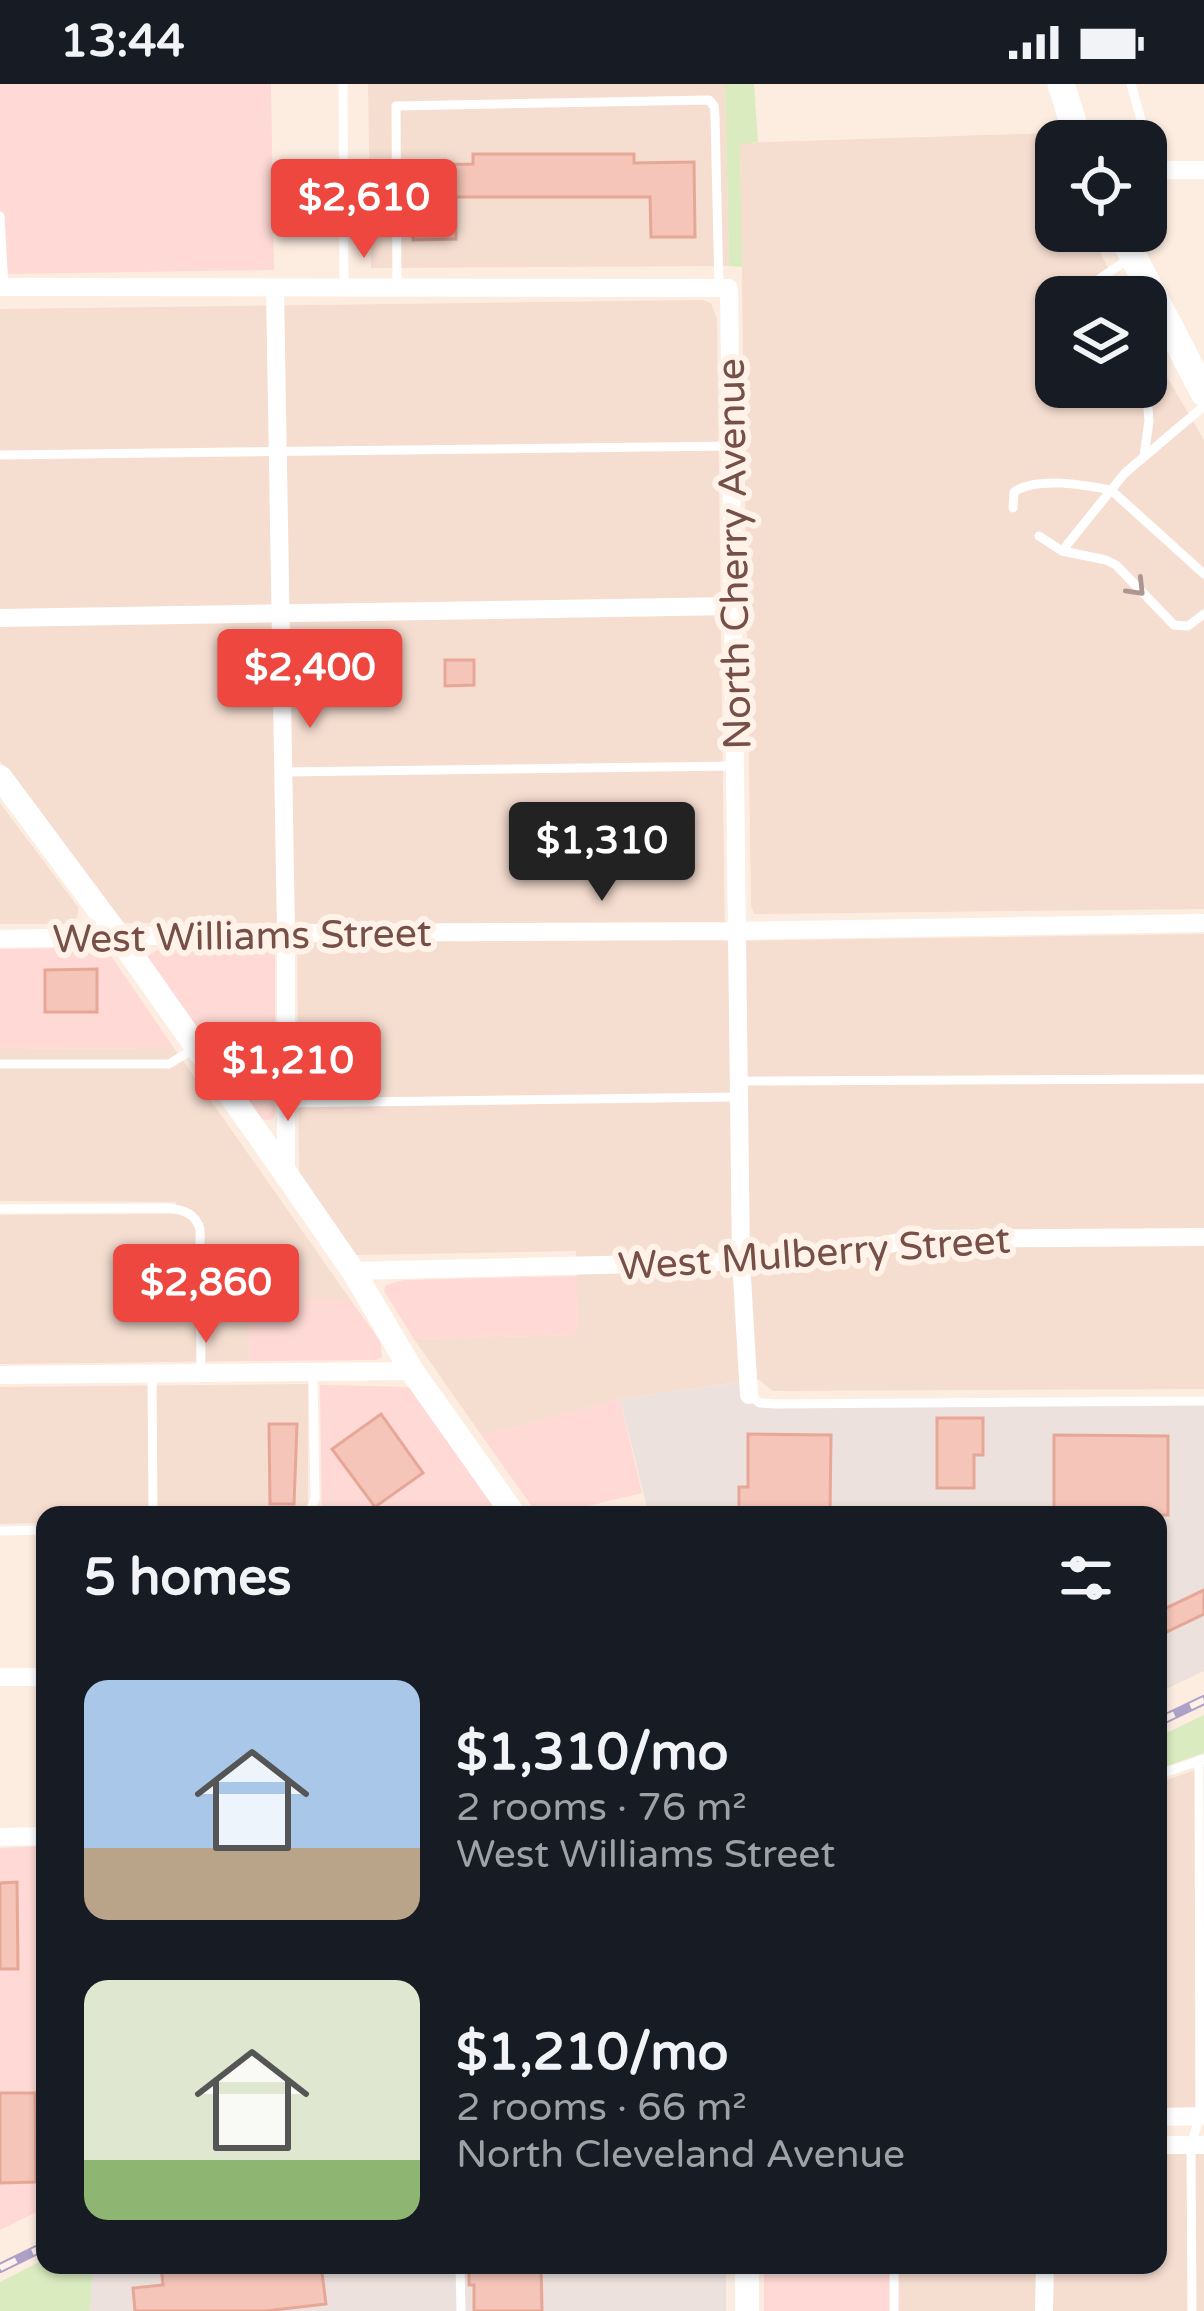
<!DOCTYPE html>
<html lang="en">
<head>
<meta charset="utf-8">
<style>
  :root { --surface:#171b24; --page:#242831; --text:#f1f3f6; --muted:#9ea1a6; --accent:#ed4740 }
  body { margin:0; font-family:"Varela Round",sans-serif; background:var(--page); color:var(--text); height:100vh; display:flex; flex-direction:column; font-size:45px; white-space:nowrap }
  * { box-sizing:border-box; margin:0 }
  p { font-size:39px; color:var(--muted) }
  .icon { flex:none; width:66px; height:66px; fill:none; stroke:currentColor; stroke-width:2; stroke-linecap:round; stroke-linejoin:round }
  .map { position:relative; flex:1; overflow:hidden }
  .sheet { position:absolute; left:36px; top:1422px; width:1131px; height:768px; display:flex; flex-direction:column; background:var(--surface); border-radius:24px; box-shadow:0 3px 9px #0004 }
  .sheet>* { flex:none }
  .fabs { position:absolute; left:1035px; top:36px; display:grid; gap:24px }
  .fabs a { display:grid; place-items:center; width:132px; height:132px; border-radius:24px; background:var(--surface); box-shadow:0 3px 9px #0004; font-size:60px }
  .price { position:absolute; translate:-50% -102px; padding:0 27px; border-radius:12px; background:var(--accent); color:#fff; font-size:39px; line-height:78px; filter:drop-shadow(0 3px 6px #0008) }
  .price::after { content:''; position:absolute; left:50%; top:72px; width:36px; height:27px; margin-left:-18px; background:inherit; clip-path:polygon(0 0,100% 0,50% 100%) }
  .price.active { background:#222; color:#fff }
  ul { padding:0; list-style:none }
  li { display:flex; align-items:center; gap:36px; height:300px; padding:0 48px }
  li span { display:grid; place-items:center; flex:none; width:336px; height:240px; border-radius:24px; color:#555 }
  li>.icon { margin-inline-start:auto }
  span .icon { width:144px; height:144px; fill:#fffc; stroke-width:1 }
  li b { font-size:51px }
  h2 { display:flex; justify-content:space-between; align-items:center; height:144px; padding:0 48px; font-size:51px }
  .status { display:flex; justify-content:space-between; align-items:center; height:84px; padding:0 60px; background:var(--surface); direction:ltr }
  .status svg { height:33px; fill:currentColor }
  .map>svg:first-child { display:block }
  .residential { fill:#f5ddd0 }
  .commercial { fill:#fed9d5 }
  .industrial { fill:#ece1dd }
  .green { fill:#d9ebbf }
  .building { fill:#f4c5b8; stroke:#e7a797; stroke-width:3 }
  .lines { fill:none; stroke-linecap:round; stroke-linejoin:round }
  .service { stroke:#fff; stroke-width:9 }
  .minor { stroke:#fff; stroke-width:18 }
  .tertiary { stroke:#fff; stroke-width:24 }
  .secondary { stroke:#fff; stroke-width:27 }
  .rail-casing { stroke:#aea0c7; stroke-width:10 }
  .rail { stroke:#fff2e9; stroke-width:6; stroke-dasharray:18; stroke-linecap:butt }
  .oneway { stroke:#ad9591 }
  .labels { text-anchor:middle; stroke-width:12; stroke-linejoin:round; paint-order:stroke }
  .street-label { font-size:39px; fill:#764f47; stroke:#fff2e9 }
</style>
</head>
<body>
<div class="status"><b>13:44</b><svg viewBox="0 0 49 12"><path d="M0 12V9h3v3zM5 12V6h3v6zM10 12V3h3v9zM15 12V0h3v12zM26 1h20v11H26zM47 4h2v5h-2z"/></svg></div>
<div class="map">
<svg width="1204" height="2227" viewBox="0 0 1204 2227">
  <rect width="100%" height="100%" fill="#fdede1"/>
  <path class="residential" d="M368,0H725L729,182L371,184Z
    M1051,49L1056,61V147H1090L1122,213H1056V303H1146V257L1204,356V825L754,830L751,822L740,59Z
    M702,216L711,219L717,235L725,857L1204,850V1305L773,1307L758,1295L620,1315L482,1352L414,1255L578,1251L576,1167L354,1171L304,1100L299,1087L297,839H127L119,836L0,677V225Z
    M0,719L78,823V830L75,837L65,840H0Z
    M174,964L350,1215H248L250,1277L0,1280V1131L173,1130L176,1118L0,1117V965Z
    M308,1300V1419L305,1426L295,1431H45V1439L0,1440V1303Z
    M1204,1683V2025L1158,2026V1699Z
    M1204,2069V2227H900L899,2181H1158V2070Z"/>
  <path class="commercial" d="M0,0H271L274,186L0,190Z
    M264,863L272,865L275,871V1029L273,1035L267,1036L261,1035L149,878L148,872L160,864Z
    M99,864L106,866L111,872L174,964L0,965V865Z
    M577,1192L578,1251L414,1255L384,1207L386,1201L404,1196Z
    M247,1215H350L380,1257L382,1273L376,1276L250,1277Z
    M320,1301L413,1303L503,1431H322Z
    M620,1315L642,1409L551,1431H538L482,1352Z
    M45,1762V2124L0,2146V1764Z
    M764,2181H899L900,2227H764Z"/>
  <path class="industrial" d="M739,1298L742,1312L750,1317L1204,1320V1587L1158,1609V1431H649L620,1315Z
    M93,2181H726V2227H90Z"/>
  <path class="green" d="M725,0H754L758,58L740,60L742,183L729,182Z
    M1204,1631V1669L1158,1685V1653Z
    M45,2175V2181H93L90,2227H0V2198Z"/>
  <path class="building" d="M473,70H634V79L694,78L695,153H651L650,113H456V155L413,156L412,81L473,80Z
    M445,576H474V601L445,602Z
    M97,885V928H45V886Z
    M381,1330L423,1389L375,1423L332,1365Z
    M937,1334H983V1371H974V1404H937Z
    M269,1340H297L294,1420H270Z
    M748,1350L831,1351L830,1431H739V1403H748Z
    M1054,1351L1168,1352V1431H1054Z
    M1204,1506V1530L1158,1552V1528Z
    M17,1798L18,1885H0V1799Z
    M0,2009H35L36,2098L0,2099Z
    M161,2181H321L326,2220L265,2227H135L133,2204L163,2201Z
    M469,2181H541L542,2227H474V2201H469Z"/>
  <g class="lines">
    <path class="service" d="M343,0L344,204
      M1131,0L1155,86
      M0,132L4,203
      M397,204L396,22L709,16L714,22L715,33L719,203
      M1085,213L1099,195L1129,175
      M0,371L731,362
      M1144,372L1149,337L1146,300
      M1013,424L1014,408C1037,392 1085,401 1111,406L1125,389L1204,322
      M1039,452L1062,467L1106,476L1116,481L1174,541L1188,542L1204,530
      M1062,467L1111,406L1204,490
      M283,688L734,682
      M0,980H169L192,966
      M739,997L1204,995
      M286,1019L737,1013
      M0,1125L168,1124C184,1126 195,1129 200,1145L201,1289
      M152,1290L153,1431
      M749,1311L760,1319L777,1320L1204,1317
      M309,1431L315,1414L313,1288
      M0,1447L45,1446
      M1158,1691L1204,1675
      M460,2181L461,2227
      M894,2181V2227
      M1192,2227L1191,2061L1200,2032L1199,1676"/>
    <path class="minor" d="M1146,86H1204
      M0,203L729,204L741,1177L749,1311
      M275,205L286,849V1090
      M0,534L733,522
      M0,855L286,849L739,847L1204,839
      M353,1187L806,1176L915,1155L1204,1153
      M0,1291L412,1287
      M0,1593H45
      M0,1753L45,1752
      M1158,2033L1204,2032
      M1158,2061H1204
      M1044,2227L1045,2181"/>
    <path class="tertiary" d="M0,693L119,853L286,1090L353,1187L412,1287L514,1431
      M747,2181V2227"/>
    <path class="secondary" d="M1061,0L1079,57
      M1120,147L1204,309"/>
    <defs>
      <path id="rail" d="M1158,1638L1204,1616
        M0,2184L45,2162"/>
    </defs>
    <use href="#rail" class="rail-casing"/>
    <use href="#rail" class="rail"/>
  </g>
  <defs><path id="oneway-chevron" d="M-2-3.5L2.5 0L-2 3.5" fill="none" stroke-width="1.6" stroke-linecap="round" stroke-linejoin="round" transform="scale(3)"/></defs>
  <use class="oneway" href="#oneway-chevron" transform="translate(1137 504) rotate(46)"/>
  <g class="labels">
    <g class="street-label">
      <text transform="translate(733 470) rotate(-91)" y="14">North Cherry Avenue</text>
      <text transform="translate(242 851) rotate(-1)" y="14">West Williams Street</text>
      <text transform="translate(814 1168) rotate(-4)" y="14">West Mulberry Street</text>
    </g>
  </g>
</svg>
<div class="fabs">
<a><svg class="icon" aria-label="locate" viewBox="0 0 24 24"><circle cx="12" cy="12" r="6"/><path d="M12 2v4M12 18v4M2 12h4M18 12h4"/></svg></a>
<a><svg class="icon" aria-label="layers" viewBox="0 0 24 24"><path d="M12 4l9 5-9 5-9-5zM3 14l9 5 9-5"/></svg></a>
</div>
<b class="price" style="left:364px;top:177px">$2,610</b>
<b class="price" style="left:310px;top:647px">$2,400</b>
<b class="price active" style="left:602px;top:820px">$1,310</b>
<b class="price" style="left:288px;top:1040px">$1,210</b>
<b class="price" style="left:206px;top:1262px">$2,860</b>
<section class="sheet">
<h2>5 homes<svg class="icon" aria-label="filters" viewBox="0 0 24 24"><path d="M4 7h16M4 17h16"/><circle cx="9" cy="7" r="2"/><circle cx="15" cy="17" r="2"/></svg></h2>
<ul>
<li><span style="background:linear-gradient(#a9c7e8 70%,#b9a48a 0)"><svg class="icon" aria-label="home" viewBox="0 0 24 24"><path d="M3 11l9-7 9 7M6 9v11h12V9"/></svg></span><div><b>$1,310/mo</b><p>2 rooms · 76 m²</p><p>West Williams Street</p></div></li>
<li><span style="background:linear-gradient(#dfe7d0 75%,#8fb573 0)"><svg class="icon" aria-label="home" viewBox="0 0 24 24"><path d="M3 11l9-7 9 7M6 9v11h12V9"/></svg></span><div><b>$1,210/mo</b><p>2 rooms · 66 m²</p><p>North Cleveland Avenue</p></div></li>
</ul>
</section>
</div>
</body>
</html>
